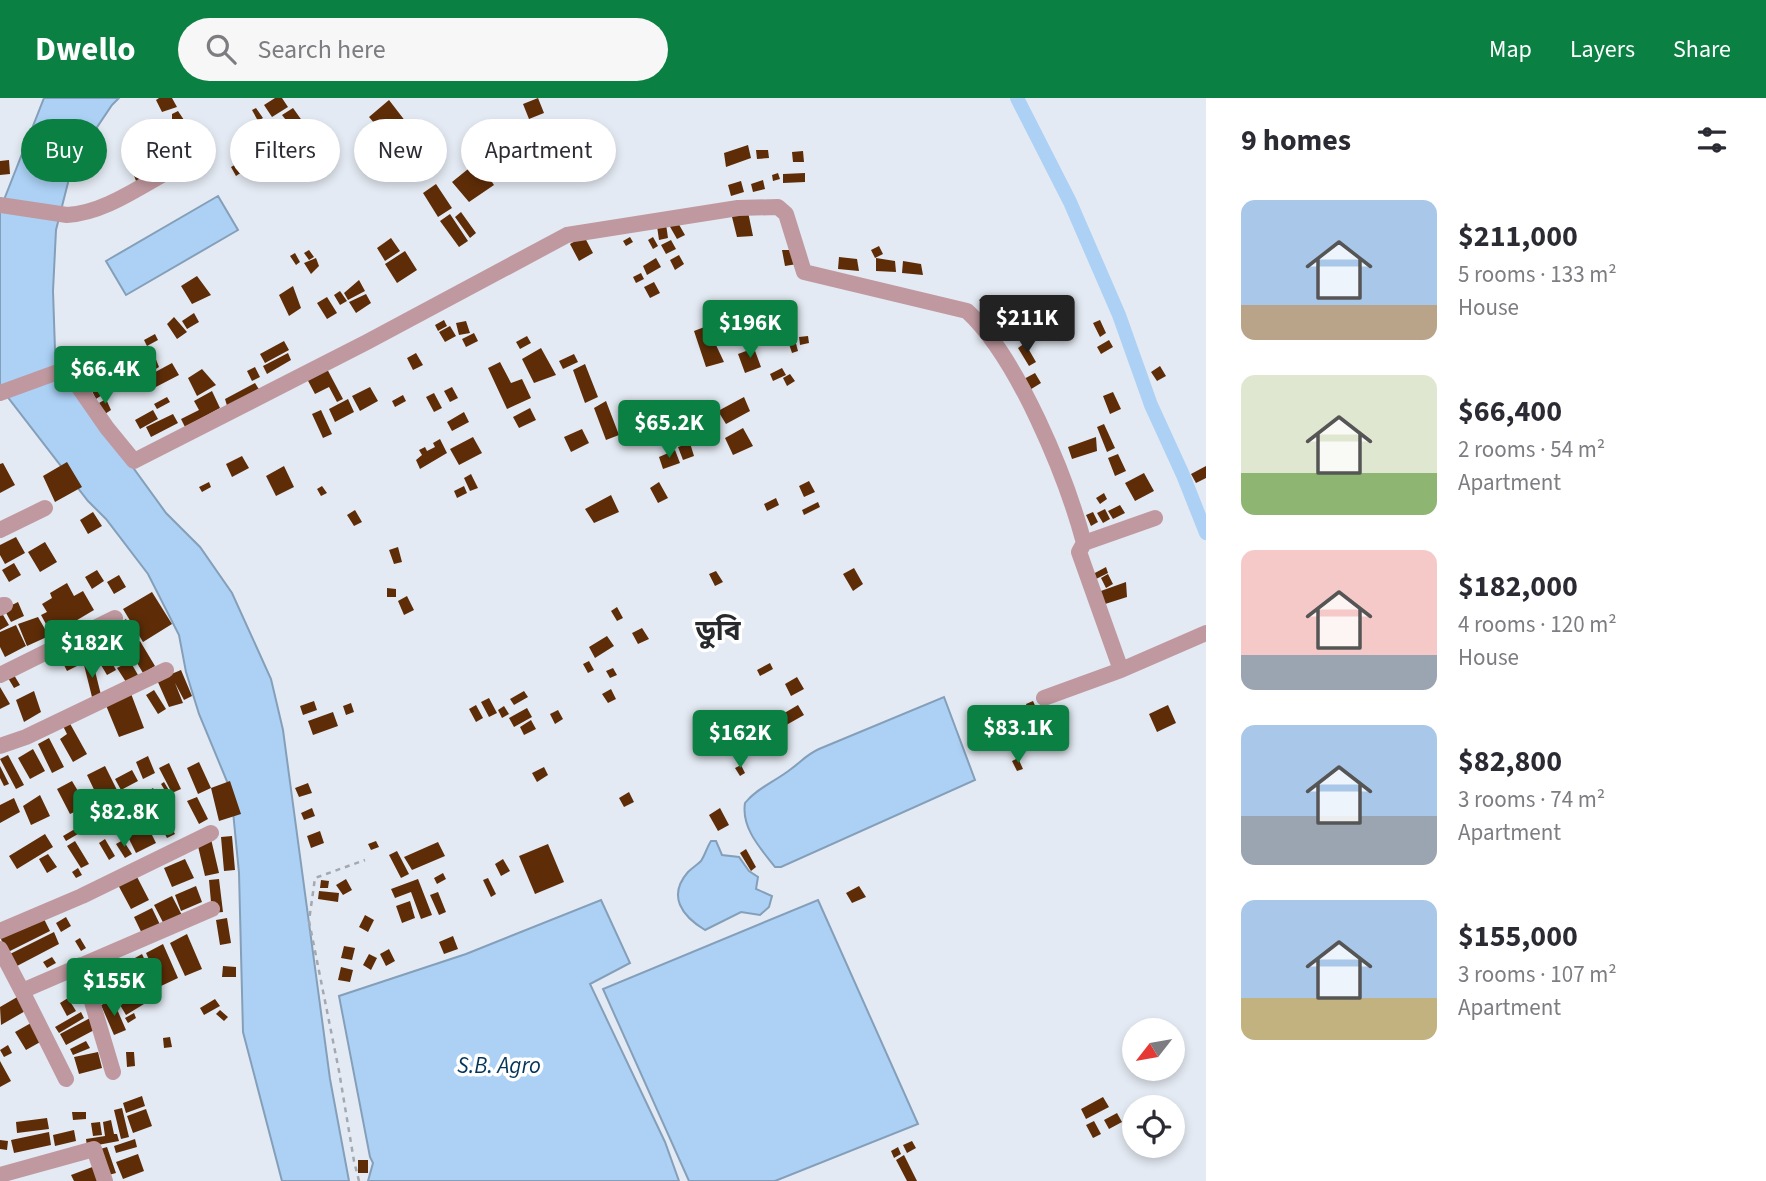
<!DOCTYPE html>
<html lang="en">
<head>
<meta charset="utf-8">
<style>
  :root { --surface:#fff; --page:#f7f7f7; --text:#2b2b33; --muted:#7c7c81; --accent:#0b8043 }
  body { margin:0; font-family:"Source Sans 3","Noto Sans Bengali",sans-serif; background:var(--page); color:var(--text); height:100vh; display:flex; flex-direction:column; font-size:26px; white-space:nowrap }
  * { box-sizing:border-box; margin:0 }
  p { font-size:23px; color:var(--muted) }
  .icon { flex:none; width:38px; height:38px; fill:none; stroke:currentColor; stroke-width:2; stroke-linecap:round; stroke-linejoin:round }
  .map { position:relative; flex:1; overflow:hidden }
  .panel { display:flex; flex-direction:column; background:var(--surface); width:560px }
  .panel>* { flex:none }
  .top-card { position:absolute; left:21px; top:21px; width:665px; height:63px; display:flex; gap:14px }
  .needle { width:46px; rotate:239deg }
  .controls { position:absolute; left:1122px; top:920px; display:grid; gap:14px }
  .controls a { display:grid; place-items:center; width:63px; height:63px; border-radius:50%; background:var(--surface); box-shadow:0 4px 10px #0003; font-size:35px }
  .price { position:absolute; translate:-50% -60px; padding:0 16px; border-radius:7px; background:var(--accent); color:#fff; font-size:23px; line-height:46px; filter:drop-shadow(0 2px 4px #0008) }
  .price::after { content:''; position:absolute; left:50%; top:42px; width:21px; height:16px; margin-left:-10px; background:inherit; clip-path:polygon(0 0,100% 0,50% 100%) }
  .price.selected { background:#222; color:#fff }
  ul { padding:0; list-style:none }
  li { display:flex; align-items:center; gap:21px; height:175px; padding:0 35px }
  li span { display:grid; place-items:center; flex:none; width:196px; height:140px; border-radius:14px; color:#555 }
  li>.icon { margin-inline-start:auto }
  span .icon { width:84px; height:84px; fill:#fffc; stroke-width:1 }
  li b { font-size:30px }
  h2 { display:flex; justify-content:space-between; align-items:center; height:84px; padding:0 35px; font-size:30px }
  .chip { padding:0 24px; border-radius:32px; background:var(--surface); box-shadow:0 4px 10px #0003; font-size:24px; line-height:63px }
  .chip.selected { background:var(--accent); color:#fff }
  header { display:flex; align-items:center; gap:42px; box-sizing:border-box; height:98px; padding:0 35px; background:var(--accent); color:#fff }
  header strong { font-size:33px }
  nav { display:flex; gap:38px; margin-inline-start:auto; font-size:24px }
  .search { width:490px; height:63px; background:var(--page); display:flex; align-items:center; gap:18px; box-sizing:border-box; padding:0 24px; border-radius:38px; color:var(--muted); font-size:26px }
  main { display:flex; flex:1; min-height:0 }
  .map>svg:first-child { display:block }
  .water { fill:#acd1f5; stroke:#849fb9; stroke-width:2 }
  .lines { fill:none; stroke-linecap:round; stroke-linejoin:round }
  .canal { stroke:#acd1f5; stroke-width:14 }
  .building { fill:#5e2d08 }
  .path { stroke:#a4a9b0; stroke-width:2.5; stroke-dasharray:5 5; stroke-linecap:butt }
  .minor { stroke:#c099a0; stroke-width:16 }
  .labels { text-anchor:middle; stroke-width:7; stroke-linejoin:round; paint-order:stroke }
  .water-label { font-size:23px; font-style:italic; fill:#03355a; stroke:#fff }
  .district-label { font-size:28px; font-weight:bold; fill:#272a2d; stroke:#fff }
</style>
</head>
<body>
<header>
<strong>Dwello</strong>
<div class="search"><svg class="icon" aria-label="search" viewBox="0 0 24 24"><circle cx="10" cy="10" r="6"/><path d="M15 15l6 6"/></svg>Search here</div>
<nav><a>Map</a><a>Layers</a><a>Share</a></nav>
</header>
<main>
<div class="map">
<svg width="1206" height="1083" viewBox="0 0 1206 1083">
  <rect width="100%" height="100%" fill="#e4eaf3"/>
  <path class="water" d="M44,0H119L112,7L73,65L56,132L53,193L55,252L58,266L166,415L200,449L232,495L271,581L283,632L330,981L349,1083H282L243,934L239,775L231,693L199,616L186,574L179,537L148,476L106,421L88,403L0,289V112Z
    M218,98L238,132L126,197L106,163Z
    M944,599L975,682L781,769H775C761,751 741,730 745,705C757,690 776,683 791,671C802,663 806,657 819,651Z
    M711,743H716L722,757L739,759L749,773L758,779L756,791L772,798L769,809L760,817L741,814L705,832C682,818 667,798 688,774C692,770 697,767 701,763C705,757 707,749 711,743Z
    M601,802L630,865L590,886L665,1044L679,1083H368L373,1065L370,1059L339,898L466,856Z
    M818,802L918,1026L775,1083H689L603,891Z"/>
  <g class="lines">
    <path class="canal" d="M1017,0L1070,104L1119,217L1151,307L1183,377L1206,435"/>
  </g>
  <path class="building" d="M159,0H172L177,9L162,14L156,2Z
    M275,0H282L288,9L272,19L264,7Z
    M538,0L544,15L529,21L523,6Z
    M389,2L406,24L387,40L369,19Z
    M256,10L263,20L258,23L252,12Z
    M293,10L303,24L293,31L282,17Z
    M178,13L186,25L164,38L159,28L172,21V16Z
    M193,35L196,42L188,47L184,40Z
    M256,40L261,49L248,57L242,48Z
    M155,45L160,56L146,62L143,52Z
    M748,47L751,60L726,69L724,55Z
    M199,48L206,61L183,73L176,60Z
    M138,51L151,77L136,83L127,58Z
    M756,52H768L769,60L757,61Z
    M256,53L259,60L251,65L247,58Z
    M803,53L804,64H793L792,54Z
    M431,55L442,69L430,79L421,64Z
    M162,58L168,69L154,76L149,65Z
    M9,62L10,76L0,77V63Z
    M478,63L494,87L469,104L452,84Z
    M240,64L245,72L236,78L231,69Z
    M778,75L780,81L773,83L772,77Z
    M805,75V84L783,85V76Z
    M763,82L765,91L753,94L751,86Z
    M741,83L744,94L731,98L728,87Z
    M436,86L452,110L438,119L423,95Z
    M461,114L476,135L470,140L455,119Z
    M748,114L753,138L737,139L731,115Z
    M450,116L468,143L459,149L440,123Z
    M677,123L685,137L677,141L669,127Z
    M666,126L668,140L659,142L657,128Z
    M584,138L593,155L579,163L570,146Z
    M630,139L633,144L626,148L623,143Z
    M653,139L658,148L653,151L648,142Z
    M391,140L400,153L385,163L377,150Z
    M671,142L676,151L666,156L661,147Z
    M879,148L883,156L875,160L871,152Z
    M309,152L314,159L309,162L304,155Z
    M782,152H793L797,166L785,168Z
    M405,153L417,172L397,185L385,166Z
    M295,155L300,164L296,167L290,158Z
    M679,157L684,166L675,172L670,162Z
    M839,159L857,161L859,173L838,171Z
    M316,160L319,168L311,176L304,165Z
    M656,160L661,169L647,177L643,168Z
    M876,160L895,163L896,174L876,173Z
    M903,163L921,166L923,177L902,175Z
    M641,175L644,181L636,185L633,179Z
    M197,178L211,197L192,206L181,188Z
    M359,182L365,193L348,202L344,195Z
    M654,184L660,195L650,200L644,189Z
    M293,188L301,210L289,218L279,197Z
    M340,193L347,203L340,207L334,197Z
    M366,196L371,205L356,215L349,204Z
    M986,197L990,204L983,208L979,202Z
    M327,199L337,215L327,221L317,205Z
    M733,206L737,223L725,227L720,209Z
    M194,215L199,224L187,231L182,223Z
    M782,218L784,226L777,228L775,219Z
    M174,219L187,234L177,241L167,226Z
    M444,222L447,228L438,233L435,227Z
    M1100,222L1106,235L1100,239L1093,225Z
    M466,223L470,235L459,237L456,225Z
    M450,228L456,238L445,244L439,234Z
    M707,228L724,264L706,269L694,233Z
    M751,233L753,242L742,244L740,234Z
    M474,235L478,243L466,249L462,241Z
    M155,236L158,242L147,248L144,242Z
    M527,238L531,245L520,251L516,244Z
    M794,238L798,253L792,255L787,240Z
    M808,238L809,245L800,247L799,239Z
    M1109,242L1113,249L1101,256L1097,249Z
    M284,243L289,252L265,265L260,256Z
    M1025,245L1036,264L1029,268L1018,250Z
    M541,250L556,277L534,285L522,261Z
    M754,250L761,269L745,275L738,256Z
    M288,255L291,262L267,276L263,268Z
    M416,255L423,267L413,272L407,260Z
    M574,256L578,264L563,271L559,263Z
    M155,259L159,269L141,280L136,270Z
    M500,264L511,285L522,281L531,300L507,311L488,270Z
    M172,265L179,277L152,291L146,279Z
    M585,266L598,299L585,305L573,272Z
    M1160,268L1166,278L1157,283L1151,274Z
    M255,269L260,279L252,283L247,273Z
    M326,269L343,301L337,304L329,289L315,296L306,279Z
    M782,270L786,277L773,283L770,276Z
    M202,271L216,287L197,298L188,280Z
    M1035,275L1041,285L1028,293L1022,282Z
    M790,276L795,283L787,288L783,280Z
    M122,278L127,286L110,295L106,287Z
    M255,285L260,293L228,311L225,301Z
    M97,288L102,297L96,301L91,291Z
    M370,289L378,303L360,313L352,298Z
    M452,289L458,300L450,304L444,293Z
    M212,293L220,310L185,329L181,321L199,312L194,303Z
    M1113,294L1121,311L1110,316L1103,298Z
    M434,295L442,310L434,314L426,299Z
    M403,297L406,303L395,309L392,303Z
    M167,299L170,304L157,311L154,306Z
    M744,299L750,313L726,326L718,313Z
    M106,301L111,312L105,316L99,305Z
    M348,301L354,314L335,324L329,311Z
    M606,303L619,337L606,342L594,310Z
    M703,307L711,323L698,329L690,313Z
    M530,310L536,322L519,330L513,319Z
    M153,312L158,321L140,331L135,322Z
    M321,312L332,336L323,340L312,316Z
    M464,314L469,324L452,333L447,324Z
    M173,316L178,325L151,339L146,329Z
    M652,326L654,342L641,344L639,328Z
    M1104,326L1115,350L1107,354L1097,329Z
    M743,330L753,348L733,357L725,340Z
    M582,331L589,345L571,354L564,339Z
    M473,339L482,355L459,367L450,351Z
    M1096,339L1097,353L1072,361L1068,349Z
    M440,341L447,355L420,371L416,362L422,357L419,352L425,349L427,353L435,349L433,345Z
    M690,345L694,358L683,362L678,349Z
    M675,352L680,365L663,371L659,359Z
    M1118,356L1126,373L1115,378L1108,360Z
    M242,358L249,370L232,379L226,366Z
    M67,364L82,389L55,404L43,378Z
    M3,365L15,387L0,395V366Z
    M284,368L294,389L276,398L266,378Z
    M1206,368V380L1196,385L1191,376Z
    M1144,375L1154,393L1135,403L1125,385Z
    M471,376L478,390L470,393L464,380Z
    M809,383L815,394L804,399L799,388Z
    M209,384L211,389L202,394L199,389Z
    M659,384L668,400L658,405L650,390Z
    M322,388L327,395L321,398L317,391Z
    M464,388L467,395L457,400L454,393Z
    M1104,395L1107,401L1100,406L1096,400Z
    M611,397L619,414L594,425L585,411Z
    M776,400L779,407L767,413L764,406Z
    M818,404L820,409L804,417L802,412Z
    M1120,407L1125,415L1113,421L1108,413Z
    M1105,411L1110,421L1103,425L1097,415Z
    M355,412L362,424L354,428L347,417Z
    M93,414L102,428L88,436L80,422Z
    M1093,414L1098,424L1091,428L1086,417Z
    M16,439L25,455L5,466L0,457V447Z
    M45,444L57,464L40,474L28,454Z
    M398,449L402,464L394,466L389,452Z
    M14,465L21,477L9,484L2,472Z
    M1106,469L1108,475L1096,481L1093,476Z
    M854,470L863,486L853,493L843,476Z
    M97,472L104,483L92,491L85,479Z
    M716,473L723,484L715,488L709,476Z
    M1108,476L1113,486L1106,490L1101,480Z
    M119,477L126,489L114,496L107,484Z
    M1126,484L1127,499L1102,507L1098,494Z
    M67,485L74,498L83,493L94,512L52,537L41,517L47,514L42,506L52,500L50,495Z
    M387,490L396,491V499H387Z
    M152,494L172,526L143,544L123,511Z
    M407,498L414,512L404,517L398,503Z
    M18,504L24,518L11,524L4,511Z
    M617,509L623,520L617,523L611,513Z
    M0,512L9,527L0,532Z
    M38,519L49,538L27,548L18,526Z
    M126,521L135,537L120,546L111,530Z
    M16,527L26,548L5,559L0,549V534Z
    M642,530L649,541L638,546L632,535Z
    M111,537L126,563L117,568L102,542Z
    M607,538L614,548L595,560L589,549Z
    M140,543L155,568L143,575L128,550Z
    M100,544L105,554L67,573L62,563Z
    M107,556L116,572L107,577L98,562Z
    M130,563L138,577L126,584L117,570Z
    M589,563L594,572L588,575L583,566Z
    M93,565L101,597L92,599L84,567Z
    M770,565L773,571L760,578L757,572Z
    M613,570L617,577L610,580L606,573Z
    M181,572L192,598L184,602L175,585L183,605L169,609L157,582Z
    M14,577L20,587L14,590L8,580Z
    M797,579L804,591L791,598L785,586Z
    M0,589L10,606L0,611Z
    M611,591L616,601L608,605L602,596Z
    M154,592L166,611L158,616L146,597Z
    M34,593L41,614L24,624L16,602Z
    M130,593L144,630L119,639L105,605Z
    M524,593L528,599L514,607L510,601Z
    M489,600L497,615L489,619L481,604Z
    M314,603L317,612L303,617L300,608Z
    M1033,603L1038,614L1030,618L1026,606Z
    M351,605L354,614L346,617L343,608Z
    M476,607L483,620L476,624L469,611Z
    M798,607L804,617L781,630L773,616L778,613L781,617Z
    M1168,607L1176,625L1157,634L1149,616Z
    M504,608L509,616L502,620L498,612Z
    M527,610L532,619L514,629L509,620Z
    M558,612L563,621L555,626L550,616Z
    M333,614L338,628L313,637L308,623Z
    M68,622L87,656L73,664L60,641L67,636L62,626Z
    M531,622L536,631L524,637L520,629Z
    M751,624L759,638L750,643L742,629Z
    M49,640L64,669L52,675L38,646Z
    M33,651L45,673L30,681L18,660Z
    M8,657L24,687L16,691L0,661Z
    M148,658L155,675L143,681L136,664Z
    M1018,660L1023,671L1017,673L1012,663Z
    M199,664L211,690L198,696L187,670Z
    M169,665L181,691L172,695L159,670Z
    M741,667L745,675L740,678L735,670Z
    M0,668L9,686L4,688L0,680Z
    M105,668L119,696L100,704L87,677Z
    M544,669L548,677L537,684L532,675Z
    M132,672L138,683L121,692L115,681Z
    M72,683L87,708L70,716L57,691Z
    M230,683L241,716L219,723L211,690Z
    M164,684L173,699L170,701L161,686Z
    M308,685L312,695L299,699L295,690Z
    M153,690L160,702L152,707L145,695Z
    M140,692L147,705L132,714L125,701Z
    M629,694L634,704L624,709L619,700Z
    M40,697L50,718L31,727L23,708Z
    M197,699L208,721L199,726L187,703Z
    M14,700L20,714L0,725V707Z
    M312,710L315,718L304,722L301,715Z
    M720,710L729,727L718,733L709,717Z
    M121,711L125,717L113,723L110,717Z
    M165,717L175,736L167,740L157,721Z
    M144,721L156,745L136,755L124,731Z
    M80,728L83,733L66,743L63,738Z
    M320,733L324,745L311,750L307,738Z
    M45,736L53,749L17,771L9,758Z
    M232,738L235,772L224,773L221,739Z
    M105,741L115,758L109,762L99,745Z
    M211,741L219,775L205,778L197,744Z
    M123,742L132,756L125,760L116,746Z
    M75,743L89,766L81,770L67,748Z
    M376,743L379,749L371,752L368,746Z
    M438,744L445,758L412,772L404,759Z
    M548,746L564,784L535,796L519,758Z
    M746,751L756,769L751,773L740,755Z
    M397,753L409,776L401,780L389,757Z
    M48,756L57,769L47,775L39,761Z
    M185,761L194,780L172,789L164,770Z
    M503,761L510,773L501,778L495,766Z
    M78,770L82,777L76,780L72,774Z
    M135,775L149,802L131,811L117,785Z
    M443,775L446,781L437,786L434,780Z
    M488,780L496,796L491,799L483,782Z
    M219,781L223,814L212,815L209,782Z
    M346,781L352,792L343,797L336,787Z
    M418,781L432,817L421,821L411,794L395,800L391,791Z
    M321,782L329,783L328,790H320Z
    M196,788L202,804L181,813L175,797Z
    M859,788L866,799L852,805L846,795Z
    M319,793L339,795L338,804L318,801Z
    M438,794L446,814L439,817L430,797Z
    M172,798L186,825L168,834L154,807Z
    M410,803L415,820L402,825L396,808Z
    M152,810L165,837L147,846L134,819Z
    M42,817L50,833L6,855L0,838Z
    M365,817L374,822L368,834L359,829Z
    M66,819L71,828L61,834L56,825Z
    M227,820L231,845L220,847L216,822Z
    M54,834L59,846L17,868L10,856Z
    M187,836L202,871L185,878L170,845Z
    M453,838L458,851L444,856L439,844Z
    M80,840L86,850L81,853L75,843Z
    M163,846L178,880L161,888L146,855Z
    M344,848L355,850L352,862L341,860Z
    M389,851L395,863L386,868L380,856Z
    M142,856L158,890L140,898L126,865Z
    M369,856L377,860L371,872L363,867Z
    M52,859L56,865L47,870L43,864Z
    M223,868L236,869V879H222Z
    M341,869L353,872L350,884L338,882Z
    M97,873L105,893L96,897L88,877Z
    M107,895L109,901L99,904L97,898Z
    M138,897L144,906L126,917L120,907Z
    M19,898L27,912L1,927L0,909Z
    M68,900L76,913L67,918L60,905Z
    M215,901L220,908L204,917L200,910Z
    M113,902L126,932L114,937L101,907Z
    M220,912L228,919L224,923L216,916Z
    M81,914L84,920L59,935L55,929Z
    M134,915L136,920L128,925L125,920Z
    M92,919L98,930L66,947L60,936Z
    M31,925L42,943L26,952L15,934Z
    M170,939L172,949L164,950L163,940Z
    M86,943L90,950L73,957L70,951Z
    M8,947L12,955L4,959L0,952Z
    M98,954L102,970L79,976L74,959Z
    M126,954H134L135,968L127,969Z
    M0,963L11,983L0,989Z
    M142,998L145,1008L126,1015L123,1005Z
    M1103,999L1109,1009L1086,1021L1081,1011Z
    M122,1010L129,1039L121,1041L114,1012Z
    M146,1011L152,1028L133,1035L127,1018Z
    M72,1014H86V1021L73,1022Z
    M1117,1015L1122,1024L1109,1031L1104,1022Z
    M47,1020L49,1031L17,1035L16,1024Z
    M111,1022L114,1036H117L119,1043L87,1049L86,1041L105,1038L103,1024Z
    M1094,1023L1101,1036L1093,1040L1086,1027Z
    M100,1024L102,1037L93,1038L91,1025Z
    M74,1032L76,1043L55,1048L53,1037Z
    M49,1034L51,1047L14,1055L11,1042Z
    M135,1041L137,1049L116,1055L114,1048Z
    M0,1042L8,1043L7,1052L0,1051Z
    M912,1043L916,1050L907,1055L903,1047Z
    M107,1049L116,1075L105,1078L97,1052Z
    M898,1049L901,1056L894,1060L891,1053Z
    M138,1056L144,1073L123,1081L116,1064Z
    M904,1057L917,1083H907L896,1062Z
    M358,1062H368V1075H358Z
    M95,1068L101,1083H74L71,1077Z"/>
  <g class="lines">
    <path class="path" d="M359,1083L354,1063L339,973L309,823L315,780L365,762"/>
    <path class="minor" d="M0,107L67,117C104,115 139,89 171,72
      M0,295L66,271L107,330L134,363L367,244L567,137L738,110L778,109L786,116L804,174L967,213C1018,260 1066,378 1084,445
      M0,432L45,410
      M0,510L5,507H3
      M1121,572L1079,454L1084,445L1155,420
      M0,577L115,520
      M1044,600L1121,572L1206,535
      M0,648L26,639L166,572
      M0,833L82,798L211,735
      M0,851L22,893L212,811
      M81,867L113,974
      M22,893L66,981
      M0,1077L94,1051L105,1083"/>
  </g>
  <g class="labels">
    <g class="water-label">
      <text x="499" y="975">S.B. Agro</text>
    </g>
    <g class="district-label">
      <text x="718" y="542">ডুবি</text>
    </g>
  </g>
</svg>
<div class="controls">
<a><svg class="needle" viewBox="-14 -14 28 28"><path d="M0-13l5 13h-10z" fill="#e53935"/><path d="M0 13l5-13h-10z" fill="#7c7c81"/></svg></a>
<a><svg class="icon" aria-label="locate" viewBox="0 0 24 24"><circle cx="12" cy="12" r="6"/><path d="M12 2v4M12 18v4M2 12h4M18 12h4"/></svg></a>
</div>
<b class="price selected" style="left:1027px;top:257px">$211K</b>
<b class="price" style="left:750px;top:262px">$196K</b>
<b class="price" style="left:105px;top:308px">$66.4K</b>
<b class="price" style="left:669px;top:362px">$65.2K</b>
<b class="price" style="left:92px;top:582px">$182K</b>
<b class="price" style="left:1018px;top:667px">$83.1K</b>
<b class="price" style="left:740px;top:672px">$162K</b>
<b class="price" style="left:124px;top:751px">$82.8K</b>
<b class="price" style="left:114px;top:920px">$155K</b>
<div class="top-card">
<a class="chip selected">Buy</a>
<a class="chip">Rent</a>
<a class="chip">Filters</a>
<a class="chip">New</a>
<a class="chip">Apartment</a>
</div>
</div>
<section class="panel">
<h2>9 homes<svg class="icon" aria-label="filters" viewBox="0 0 24 24"><path d="M4 7h16M4 17h16"/><circle cx="9" cy="7" r="2"/><circle cx="15" cy="17" r="2"/></svg></h2>
<ul>
<li><span style="background:linear-gradient(#a9c7e8 75%,#b9a48a 0)"><svg class="icon" aria-label="home" viewBox="0 0 24 24"><path d="M3 11l9-7 9 7M6 9v11h12V9"/></svg></span><div><b>$211,000</b><p>5 rooms · 133 m²</p><p>House</p></div></li>
<li><span style="background:linear-gradient(#dfe7d0 70%,#8fb573 0)"><svg class="icon" aria-label="home" viewBox="0 0 24 24"><path d="M3 11l9-7 9 7M6 9v11h12V9"/></svg></span><div><b>$66,400</b><p>2 rooms · 54 m²</p><p>Apartment</p></div></li>
<li><span style="background:linear-gradient(#f6c9c9 75%,#9aa5b1 0)"><svg class="icon" aria-label="home" viewBox="0 0 24 24"><path d="M3 11l9-7 9 7M6 9v11h12V9"/></svg></span><div><b>$182,000</b><p>4 rooms · 120 m²</p><p>House</p></div></li>
<li><span style="background:linear-gradient(#a9c7e8 65%,#9aa5b1 0)"><svg class="icon" aria-label="home" viewBox="0 0 24 24"><path d="M3 11l9-7 9 7M6 9v11h12V9"/></svg></span><div><b>$82,800</b><p>3 rooms · 74 m²</p><p>Apartment</p></div></li>
<li><span style="background:linear-gradient(#a9c7e8 70%,#c2b280 0)"><svg class="icon" aria-label="home" viewBox="0 0 24 24"><path d="M3 11l9-7 9 7M6 9v11h12V9"/></svg></span><div><b>$155,000</b><p>3 rooms · 107 m²</p><p>Apartment</p></div></li>
</ul>
</section>
</main>
</body>
</html>
